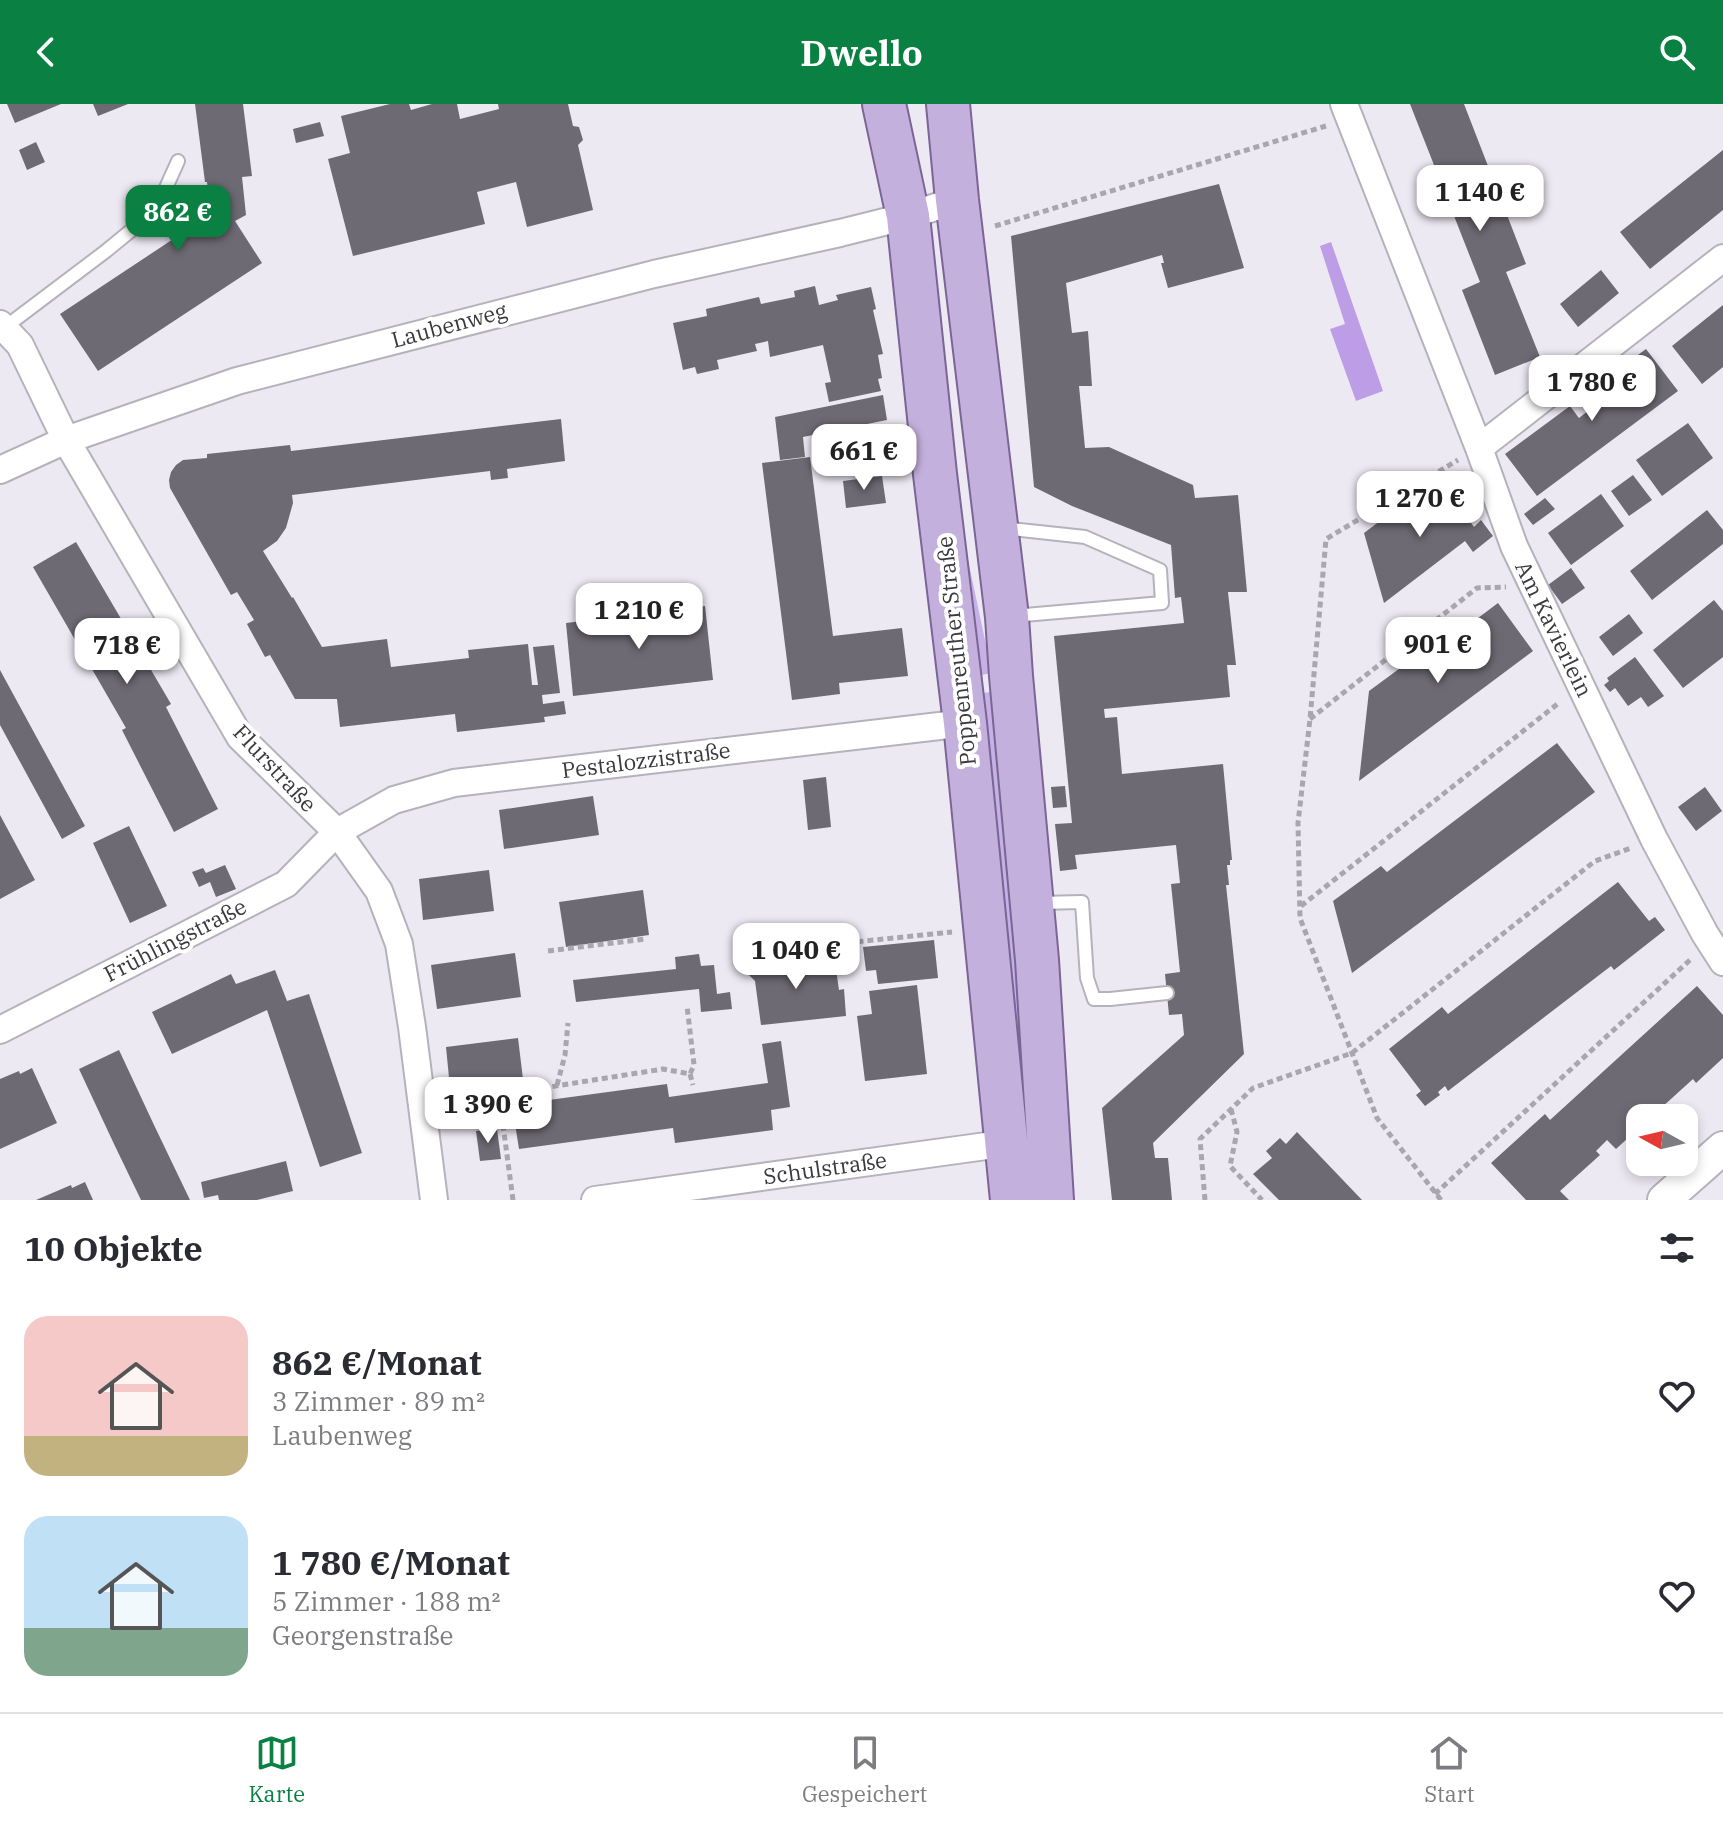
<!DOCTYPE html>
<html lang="de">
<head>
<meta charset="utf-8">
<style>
  :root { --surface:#fff; --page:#f7f7f7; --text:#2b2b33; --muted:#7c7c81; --line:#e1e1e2; --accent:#0b8043 }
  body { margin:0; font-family:"IBM Plex Serif",serif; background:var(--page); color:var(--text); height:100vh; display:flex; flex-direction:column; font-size:30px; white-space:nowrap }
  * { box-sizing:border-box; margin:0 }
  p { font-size:26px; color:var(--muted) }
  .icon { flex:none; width:44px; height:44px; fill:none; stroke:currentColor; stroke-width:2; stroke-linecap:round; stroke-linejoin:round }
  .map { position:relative; height:1096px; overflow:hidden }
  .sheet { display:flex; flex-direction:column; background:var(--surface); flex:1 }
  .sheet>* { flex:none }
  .needle { width:52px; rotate:278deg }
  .fabs { position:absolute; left:1626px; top:1000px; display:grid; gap:16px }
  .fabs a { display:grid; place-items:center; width:72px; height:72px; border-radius:16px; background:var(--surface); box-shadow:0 4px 12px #0003; font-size:40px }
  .price { position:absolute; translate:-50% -68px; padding:0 18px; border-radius:16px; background:#fff; color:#222; font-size:26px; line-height:52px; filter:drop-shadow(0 2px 4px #0008) }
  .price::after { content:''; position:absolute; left:50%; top:48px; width:24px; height:18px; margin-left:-12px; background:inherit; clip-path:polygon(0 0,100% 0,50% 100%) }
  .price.current { background:var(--accent); color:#fff }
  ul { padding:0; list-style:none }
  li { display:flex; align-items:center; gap:24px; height:200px; padding:0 24px }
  li span { display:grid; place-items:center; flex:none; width:224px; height:160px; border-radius:24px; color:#555 }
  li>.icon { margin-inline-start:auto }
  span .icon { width:96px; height:96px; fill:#fffc; stroke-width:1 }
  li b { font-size:34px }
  h2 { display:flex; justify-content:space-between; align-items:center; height:96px; padding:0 24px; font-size:34px }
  header { display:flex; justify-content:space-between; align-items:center; height:104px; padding:0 24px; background:var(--accent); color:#fff; font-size:36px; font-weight:700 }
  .tabs { display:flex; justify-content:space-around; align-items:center; height:112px; border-top:2px solid var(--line); background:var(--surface); font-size:22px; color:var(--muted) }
  .tabs a { display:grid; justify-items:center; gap:4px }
  .tabs .current { color:var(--accent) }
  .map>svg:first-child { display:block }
  .green { fill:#c7b0e6 }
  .water { fill:#bd9de5 }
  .building { fill:#6d6a73 }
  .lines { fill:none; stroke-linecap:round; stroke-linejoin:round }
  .service-casing { stroke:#b6b2bc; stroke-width:16 }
  .minor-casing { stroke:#b6b2bc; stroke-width:30 }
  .tertiary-casing { stroke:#b6b2bc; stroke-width:36 }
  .primary-casing { stroke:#7b6496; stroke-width:46 }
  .path { stroke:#a9a6ae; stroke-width:5; stroke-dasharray:6 4; stroke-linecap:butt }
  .service { stroke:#fff; stroke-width:12 }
  .minor { stroke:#fff; stroke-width:26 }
  .tertiary { stroke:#fff; stroke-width:32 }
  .primary { stroke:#c4b0dd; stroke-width:42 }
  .labels { text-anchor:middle; stroke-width:8; stroke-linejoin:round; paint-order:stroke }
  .street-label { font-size:22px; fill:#3b393e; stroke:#fff }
</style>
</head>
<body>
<header><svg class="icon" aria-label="back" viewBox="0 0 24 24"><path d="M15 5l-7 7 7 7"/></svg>Dwello<svg class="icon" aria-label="search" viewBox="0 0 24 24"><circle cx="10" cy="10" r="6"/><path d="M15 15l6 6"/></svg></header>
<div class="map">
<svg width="1723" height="1096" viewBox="0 0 1723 1096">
  <rect width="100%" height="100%" fill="#ede9f3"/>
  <path class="green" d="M963,456H968L992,569L976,572Z
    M996,587L1032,950L1029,1096L978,590Z"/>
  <path class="water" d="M1331,138L1383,287L1356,297L1330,225L1345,220L1320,142Z"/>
  <path class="building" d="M7,0H61L15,19Z
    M93,0H128L98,12Z
    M195,0H243L252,72L242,73L246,111L235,117L262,159L98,267L60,210L211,110L207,78H205Z
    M390,0H409L411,6L432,0H457L460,15L499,5L498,0H568L573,22L579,23L583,36L578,41L593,106L527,123L516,78L477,88L485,120L353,152L328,55L350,49L341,12Z
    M1410,0H1464L1526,160L1506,168L1540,253L1495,271L1462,186L1480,178Z
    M320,18L324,32L296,39L293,25Z
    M36,38L45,58L27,66L19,46Z
    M1723,46V106L1650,165L1620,128Z
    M1219,80L1244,164L1168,184L1161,159H1164L1162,151L1066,179L1072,229L1088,227L1092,282H1079L1085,344L1109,343L1193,381L1195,394L1238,391L1247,488H1228L1236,561H1227L1230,593L1104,605L1105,614L1117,613L1122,670L1223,660L1232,756H1230V761H1227L1229,781H1226L1244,950L1153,1039L1155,1054H1168L1172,1096H1112L1102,1004L1184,931L1182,910L1169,911L1165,870L1180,868L1171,780L1180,779L1176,741L1075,751L1077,765L1060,767L1055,720L1072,719L1054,532L1184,519L1181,493L1175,494L1171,441L1072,402L1034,383L1011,132Z
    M1601,166L1619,189L1578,223L1560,200Z
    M815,182L819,201L838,196L836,191L871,183L876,205L873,206L883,250L878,251L882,274L878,275L881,287L829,298L825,279L831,278L823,241L770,253L768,237L755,240L757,247L717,256L719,265L697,270L695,263L683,266L673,219L707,212L706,205L759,193L761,200L795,193L794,187Z
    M1723,201V263L1702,280L1672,242Z
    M1646,245L1678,287L1537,392L1505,350L1570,302L1579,314L1598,299L1589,287Z
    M883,291L887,316L803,333L805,353L780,356L775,313Z
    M561,315L565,357L507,365L508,374L491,376L490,367L292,391L293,399L286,424L277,437L263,447L292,494L293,493L322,543L387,535L391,563L469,554L468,546L528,540L532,581H538L533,543L554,541L560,589L542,591L543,600L564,597L566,610L544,613L545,618L457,628L455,610L340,623L337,595H295L270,551L265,553L247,520L254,516L237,488L231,491L170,384L169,376L171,368L176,361L183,356L207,354V350L290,341L291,347Z
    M1688,319L1713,354L1662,392L1636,356Z
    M810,353L833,532L902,524L908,572L839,579L840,590L792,596L762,359Z
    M1633,371L1652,396L1629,412L1611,387Z
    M882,372L886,399L846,404L843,377Z
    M1442,378L1474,423L1481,416L1493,432L1473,448L1465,437L1384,499L1364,429L1412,393L1417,398Z
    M1601,390L1624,422L1571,461L1548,429Z
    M1545,394L1555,405L1533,421L1524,410Z
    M1707,406L1723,426V440L1652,496L1630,467Z
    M76,438L171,600L166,603L218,705L174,728L122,626L126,624L33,463Z
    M1571,464L1585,484L1562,500L1548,481Z
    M1714,496L1723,507V553L1683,584L1653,546Z
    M1498,499L1533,547L1359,677L1369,587L1407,559L1410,565Z
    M705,502L713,576L573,592L566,519Z
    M1629,510L1643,529L1613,552L1599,533Z
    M1635,553L1664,592L1648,603L1641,593L1628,602L1615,584L1610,588L1604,581L1609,577L1607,574Z
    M0,566L85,722L62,735L0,621Z
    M1557,639L1595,688L1352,869L1333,797L1381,762L1387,768Z
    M826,673L831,723L808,726L803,676Z
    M1065,682L1067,703L1053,704L1051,683Z
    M1705,683L1722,707L1696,727L1678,703Z
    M593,692L599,731L504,745L499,706Z
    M0,711L35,776L0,795Z
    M129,722L167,802L130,819L93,739Z
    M225,761L236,785L216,793L210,778L199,783L192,768L203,764L206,769Z
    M489,766L494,807L423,816L419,775Z
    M1618,778L1649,817L1655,813L1665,826L1614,866L1611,862L1448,987L1445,982L1438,988L1440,991L1425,1002L1416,991L1421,987L1389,945L1442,903L1448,910Z
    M643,786L649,831L566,843L559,798Z
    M934,836L938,874L878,880L876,866L866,867L863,843Z
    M515,849L521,893L437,905L431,861Z
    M699,850L701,862L714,861L717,890L730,888L732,905L701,908L699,885L576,898L573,876L676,865L675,853Z
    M817,853L818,867L836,865L839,886L844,885L846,912L761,921L755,877L739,861Z
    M275,866L287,897L309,890L362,1049L320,1063L267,906L172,950L152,908L231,870L236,880Z
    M917,881L927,970L865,977L857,912L872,910L869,887Z
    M1697,882L1723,911V954L1696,979L1693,975L1650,1014H1640V1023L1616,1045L1607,1036L1596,1047L1600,1051L1560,1087L1569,1096H1526L1491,1059L1545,1010L1550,1016Z
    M518,934L523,975L450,984L446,943Z
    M781,937L790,1003L771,1006L773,1026L675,1039L673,1024L519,1045L512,1001L667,980L669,993L768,979L762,940Z
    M119,946L154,1021L190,1096H141L114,1040L79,965Z
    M32,964L57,1019L0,1045V975L19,967L20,970Z
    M497,1025L501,1055L480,1057L476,1027Z
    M1297,1028L1362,1096H1279L1253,1070L1272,1054L1266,1047L1280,1034L1286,1040Z
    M286,1057L293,1087L257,1096H219L218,1091L204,1094L201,1078Z
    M85,1078L93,1096H36L71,1081L72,1084Z"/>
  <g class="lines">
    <defs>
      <path id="service" d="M4,224L106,147L156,106L178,57
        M1002,424L1085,433L1160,466L1162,499L1014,512
        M1039,799L1082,798L1087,874L1094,895H1110L1167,889"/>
      <path id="minor" d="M1344,0L1479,344L1514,442L1654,735L1705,830L1723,858
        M0,220L20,241L66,336L240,633L337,728L379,787L399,840L412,923L434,1096
        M1479,344L1723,154
        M0,366L66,336L237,277L654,170L840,129L908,112L957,96
        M0,926L286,780L337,728L394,696L454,679L965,619
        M595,1096L1008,1039"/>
      <path id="tertiary" d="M1664,1096L1723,1044"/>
      <path id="primary" d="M884,0L908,112L935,370L965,619L1012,1096
        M948,0L957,96L1007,513L1011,572L1037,856L1052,1096"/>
    </defs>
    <use href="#service" class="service-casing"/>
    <use href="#minor" class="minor-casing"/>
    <use href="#tertiary" class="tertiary-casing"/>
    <use href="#primary" class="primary-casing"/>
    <path class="path" d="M995,122L1326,22
      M1310,615L1477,484L1506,483
      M1301,802L1560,598
      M548,847L645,835
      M758,848L952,828
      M690,970L693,981
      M557,981L565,951L568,919
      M1231,1005L1237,1028L1230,1062L1262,1096
      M1435,1090L1691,855
      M513,1096L499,991L663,965L690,970L694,961L687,902
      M1205,1096L1200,1035L1253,984L1352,949L1595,757L1631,744
      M1441,1096L1377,1014L1300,814L1298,719L1310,615L1326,435L1458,356"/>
    <use href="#service" class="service"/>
    <use href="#minor" class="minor"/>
    <use href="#tertiary" class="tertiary"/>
    <use href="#primary" class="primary"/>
  </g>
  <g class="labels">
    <g class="street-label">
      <text transform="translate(449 221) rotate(-15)" y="8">Laubenweg</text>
      <text transform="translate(1554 525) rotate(64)" y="8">Am Kavierlein</text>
      <text transform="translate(956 547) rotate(-96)" y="8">Poppenreuther Straße</text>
      <text transform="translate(646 656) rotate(-7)" y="8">Pestalozzistraße</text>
      <text transform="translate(275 664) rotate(47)" y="8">Flurstraße</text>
      <text transform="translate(175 836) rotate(-27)" y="8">Frühlingstraße</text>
      <text transform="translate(825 1064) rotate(-8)" y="8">Schulstraße</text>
    </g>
  </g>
</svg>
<div class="fabs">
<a><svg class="needle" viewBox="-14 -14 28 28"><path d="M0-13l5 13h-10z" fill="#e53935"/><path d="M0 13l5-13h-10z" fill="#7c7c81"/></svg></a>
</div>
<b class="price" style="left:1480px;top:129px">1 140 €</b>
<b class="price current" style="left:178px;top:149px">862 €</b>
<b class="price" style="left:1592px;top:319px">1 780 €</b>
<b class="price" style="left:864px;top:388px">661 €</b>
<b class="price" style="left:1420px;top:435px">1 270 €</b>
<b class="price" style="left:639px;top:547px">1 210 €</b>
<b class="price" style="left:1438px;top:581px">901 €</b>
<b class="price" style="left:127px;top:582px">718 €</b>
<b class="price" style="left:796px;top:887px">1 040 €</b>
<b class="price" style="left:488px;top:1041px">1 390 €</b>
</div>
<section class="sheet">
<h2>10 Objekte<svg class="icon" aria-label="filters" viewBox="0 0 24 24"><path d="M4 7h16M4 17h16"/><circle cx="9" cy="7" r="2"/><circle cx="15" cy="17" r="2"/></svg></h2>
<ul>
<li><span style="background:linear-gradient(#f6c9c9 75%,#c2b280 0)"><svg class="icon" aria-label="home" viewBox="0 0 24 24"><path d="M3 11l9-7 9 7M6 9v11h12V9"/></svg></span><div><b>862 €/Monat</b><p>3 Zimmer · 89 m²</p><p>Laubenweg</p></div><svg class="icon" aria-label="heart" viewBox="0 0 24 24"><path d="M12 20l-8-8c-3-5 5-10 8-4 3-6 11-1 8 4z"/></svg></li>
<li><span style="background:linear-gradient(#bfe0f5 70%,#7fa58c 0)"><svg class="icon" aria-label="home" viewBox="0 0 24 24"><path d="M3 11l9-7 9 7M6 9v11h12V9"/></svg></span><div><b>1 780 €/Monat</b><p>5 Zimmer · 188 m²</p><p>Georgenstraße</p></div><svg class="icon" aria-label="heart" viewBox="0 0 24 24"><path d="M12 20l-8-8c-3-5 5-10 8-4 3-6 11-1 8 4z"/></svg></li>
</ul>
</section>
<nav class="tabs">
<a class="current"><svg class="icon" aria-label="map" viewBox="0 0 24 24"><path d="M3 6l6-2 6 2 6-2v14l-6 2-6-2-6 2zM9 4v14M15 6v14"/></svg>Karte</a>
<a><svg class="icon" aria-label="saved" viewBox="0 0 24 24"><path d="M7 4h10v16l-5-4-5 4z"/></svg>Gespeichert</a>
<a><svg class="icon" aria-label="home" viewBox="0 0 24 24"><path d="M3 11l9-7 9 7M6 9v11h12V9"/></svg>Start</a>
</nav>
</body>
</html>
